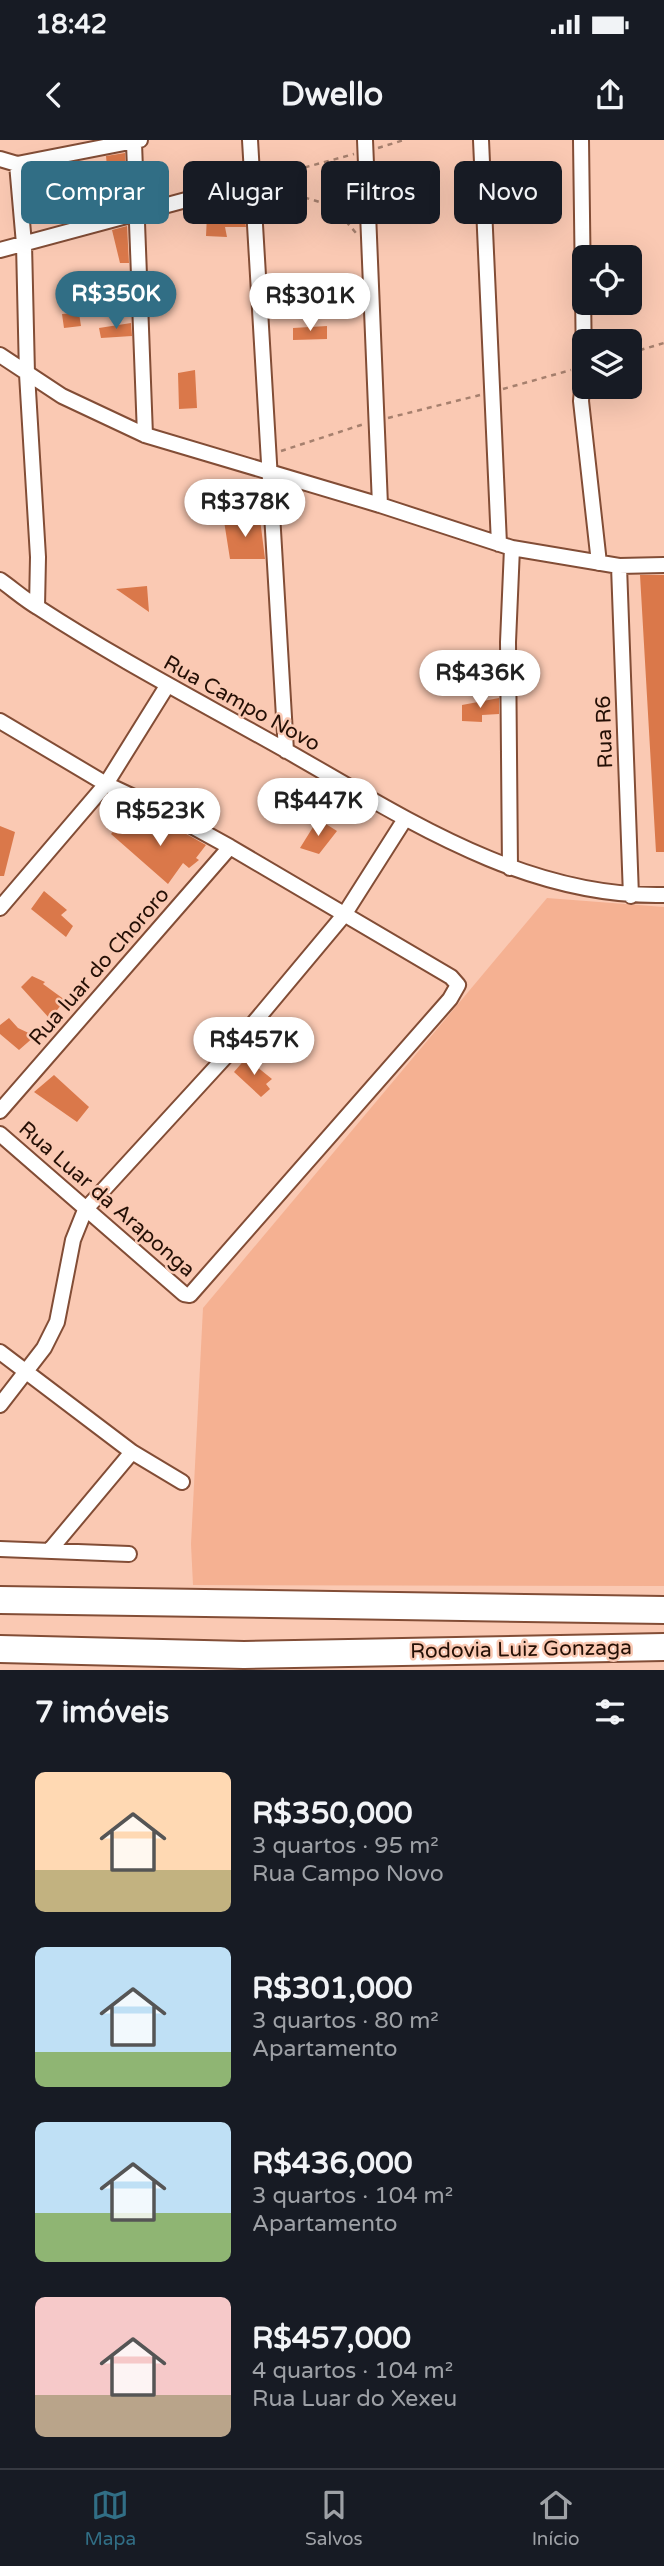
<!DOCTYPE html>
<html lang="pt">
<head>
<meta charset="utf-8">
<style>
  :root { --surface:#171b24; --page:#20242c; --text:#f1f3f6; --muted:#9ea1a6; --line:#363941; --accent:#316e85 }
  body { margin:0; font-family:"Varela Round",sans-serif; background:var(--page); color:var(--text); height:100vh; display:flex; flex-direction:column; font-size:26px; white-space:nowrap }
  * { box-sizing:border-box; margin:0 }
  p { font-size:23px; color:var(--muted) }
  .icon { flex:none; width:38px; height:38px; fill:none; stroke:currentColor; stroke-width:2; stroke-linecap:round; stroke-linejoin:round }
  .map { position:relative; height:1530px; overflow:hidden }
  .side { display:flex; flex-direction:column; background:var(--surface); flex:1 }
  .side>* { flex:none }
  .banner { position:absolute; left:21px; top:21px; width:623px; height:63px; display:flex; gap:14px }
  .fabs { position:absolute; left:572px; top:105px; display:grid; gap:14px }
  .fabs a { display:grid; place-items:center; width:70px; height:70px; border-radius:10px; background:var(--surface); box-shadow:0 7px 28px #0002; font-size:35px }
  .price { position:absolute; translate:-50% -60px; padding:0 16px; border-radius:24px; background:#fff; color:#222; font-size:23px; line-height:46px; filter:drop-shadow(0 2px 4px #0008) }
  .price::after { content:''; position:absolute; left:50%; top:42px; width:21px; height:16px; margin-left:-10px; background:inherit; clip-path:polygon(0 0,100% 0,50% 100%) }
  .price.active { background:var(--accent); color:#fff }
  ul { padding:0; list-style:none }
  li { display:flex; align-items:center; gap:21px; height:175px; padding:0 35px }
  li span { display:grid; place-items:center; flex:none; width:196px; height:140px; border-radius:10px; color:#555 }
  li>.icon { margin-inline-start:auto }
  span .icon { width:84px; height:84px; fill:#fffc; stroke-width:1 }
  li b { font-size:30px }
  h2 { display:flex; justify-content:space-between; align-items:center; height:84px; padding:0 35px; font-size:30px }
  .chip { padding:0 24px; border-radius:10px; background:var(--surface); box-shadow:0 7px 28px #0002; font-size:24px; line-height:63px }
  .chip.active { background:var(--accent); color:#fff }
  .status { display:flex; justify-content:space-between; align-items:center; height:49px; padding:0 35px; background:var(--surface); direction:ltr }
  .status svg { height:19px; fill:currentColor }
  header { display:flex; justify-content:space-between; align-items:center; height:91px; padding:0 35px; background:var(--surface); font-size:32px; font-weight:700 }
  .menu { display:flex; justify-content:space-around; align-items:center; height:98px; border-top:2px solid var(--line); background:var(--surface); font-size:19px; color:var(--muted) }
  .menu a { display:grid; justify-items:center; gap:4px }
  .menu .active { color:var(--accent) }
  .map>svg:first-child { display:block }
  .green { fill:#f5b192 }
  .building { fill:#da784a }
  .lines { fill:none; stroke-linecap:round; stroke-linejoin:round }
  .street-casing { stroke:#824d36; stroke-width:18 }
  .highway-casing { stroke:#824d36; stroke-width:30 }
  .path { stroke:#a6806e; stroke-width:2.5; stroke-dasharray:5 5; stroke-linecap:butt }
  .street { stroke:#fff; stroke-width:14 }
  .highway { stroke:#fff; stroke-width:26 }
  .labels { text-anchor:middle; stroke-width:5; stroke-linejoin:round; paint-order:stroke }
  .street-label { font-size:21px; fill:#240f05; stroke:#fac9b3 }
</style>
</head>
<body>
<div class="status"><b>18:42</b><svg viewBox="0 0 49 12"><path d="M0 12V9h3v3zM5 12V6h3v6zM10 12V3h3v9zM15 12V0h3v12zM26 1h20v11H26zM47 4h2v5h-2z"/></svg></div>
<header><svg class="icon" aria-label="back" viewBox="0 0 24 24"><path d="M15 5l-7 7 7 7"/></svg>Dwello<svg class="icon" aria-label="share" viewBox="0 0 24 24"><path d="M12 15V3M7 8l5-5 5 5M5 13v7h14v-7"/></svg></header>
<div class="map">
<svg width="664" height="1530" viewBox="0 0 664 1530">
  <rect width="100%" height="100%" fill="#fac9b3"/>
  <path class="green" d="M547,758L664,767V1446L193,1445L191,1404L203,1168Z"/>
  <path class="building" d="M125,13L126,46L109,48L106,16Z
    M42,33L85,36L86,39L43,48Z
    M225,59L242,60L246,87H225L227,97L206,96L207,75L227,74Z
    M127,86L129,123H120L112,90Z
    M79,173L81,186L64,188L62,174Z
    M131,183L132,196L101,198L99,188Z
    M327,186V199L293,200V188Z
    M195,230L197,268L179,269L178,233Z
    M260,379L265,419H230L224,381Z
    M640,435H664V712H656Z
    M147,446L149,472L116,449Z
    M499,558V574L482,575V582L462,581V565Z
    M126,676L157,698L164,688L166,690L170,685L206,705L196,718L199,720L189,728L183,723L168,744L111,694Z
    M318,679L337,691L319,714L300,708Z
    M0,686L15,692L4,736H0Z
    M44,751L67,770L61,775L73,786L66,797L31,769Z
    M32,836L45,842L43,844L65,860L50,879L21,847Z
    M9,878L18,888L35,896L19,910L0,894V885Z
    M246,918L272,939L266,944L270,949L261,957L234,932Z
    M54,935L89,967L77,982L34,952Z"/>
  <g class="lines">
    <defs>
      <path id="street" d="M250,0L286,611
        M365,0L380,365
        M481,0L499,404
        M581,0L584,227L581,261L599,423
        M134,3L145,295
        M0,19L17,24L140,0
        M17,24L24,104L27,234L38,417L37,467
        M0,110L253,42
        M0,215L62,256L145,295L380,365L512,408L619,426L664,425
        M619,426L631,756
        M0,440C13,449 25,460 39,468C119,520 204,564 287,611C405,678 524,758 664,755
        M0,581L106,644L170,674L230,707L451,837L458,845L450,859L190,1155L184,1154L0,994
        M510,728L508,502L512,408
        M0,768L106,644L167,546
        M0,971L230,707
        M0,1212L132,1312L182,1342
        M0,1265L44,1208L57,1182L73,1100L85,1070L227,915L344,775L405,679
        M0,1409L129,1414
        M50,1410L132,1312"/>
      <path id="highway" d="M0,1460L664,1470
        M0,1509L244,1515L664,1507"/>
    </defs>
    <use href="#street" class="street-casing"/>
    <use href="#highway" class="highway-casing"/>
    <path class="path" d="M378,8L404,0
      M266,38L354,14
      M266,46L333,66L356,93
      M630,213L664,203
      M503,249L571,230
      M388,278L480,255
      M281,311L364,284"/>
    <use href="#street" class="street"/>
    <use href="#highway" class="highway"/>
  </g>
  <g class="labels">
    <g class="street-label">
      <text transform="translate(242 563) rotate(29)" y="7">Rua Campo Novo</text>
      <text transform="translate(604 592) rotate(-92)" y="7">Rua R6</text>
      <text transform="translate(99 826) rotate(-49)" y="7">Rua luar do Chororo</text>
      <text transform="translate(107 1059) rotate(41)" y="7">Rua Luar da Araponga</text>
      <text transform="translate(521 1509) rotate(-1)" y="7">Rodovia Luiz Gonzaga</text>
    </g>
  </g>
</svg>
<div class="fabs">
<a><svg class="icon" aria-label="locate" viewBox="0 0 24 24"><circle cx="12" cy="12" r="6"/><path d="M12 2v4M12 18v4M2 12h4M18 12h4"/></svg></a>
<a><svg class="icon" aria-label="layers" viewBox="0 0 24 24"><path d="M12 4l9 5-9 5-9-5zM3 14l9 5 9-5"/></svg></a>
</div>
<b class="price active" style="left:116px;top:191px">R$350K</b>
<b class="price" style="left:310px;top:193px">R$301K</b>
<b class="price" style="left:245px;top:399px">R$378K</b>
<b class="price" style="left:480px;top:570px">R$436K</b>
<b class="price" style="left:318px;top:698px">R$447K</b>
<b class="price" style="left:160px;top:708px">R$523K</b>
<b class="price" style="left:254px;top:937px">R$457K</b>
<div class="banner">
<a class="chip active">Comprar</a>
<a class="chip">Alugar</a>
<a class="chip">Filtros</a>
<a class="chip">Novo</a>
</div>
</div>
<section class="side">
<h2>7 imóveis<svg class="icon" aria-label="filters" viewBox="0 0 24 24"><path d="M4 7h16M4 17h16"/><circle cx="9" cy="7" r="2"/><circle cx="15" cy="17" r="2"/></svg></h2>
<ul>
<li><span style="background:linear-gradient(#ffd9b3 70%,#c2b280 0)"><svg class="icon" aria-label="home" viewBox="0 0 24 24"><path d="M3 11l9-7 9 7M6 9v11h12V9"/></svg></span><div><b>R$350,000</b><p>3 quartos · 95 m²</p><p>Rua Campo Novo</p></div></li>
<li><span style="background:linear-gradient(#bfe0f5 75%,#8fb573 0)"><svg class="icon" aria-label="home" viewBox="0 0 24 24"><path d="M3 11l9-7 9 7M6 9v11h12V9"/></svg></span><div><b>R$301,000</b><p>3 quartos · 80 m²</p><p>Apartamento</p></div></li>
<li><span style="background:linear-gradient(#bfe0f5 65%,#8fb573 0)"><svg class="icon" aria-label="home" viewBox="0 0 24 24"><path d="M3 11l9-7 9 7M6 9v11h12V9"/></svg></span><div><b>R$436,000</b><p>3 quartos · 104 m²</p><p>Apartamento</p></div></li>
<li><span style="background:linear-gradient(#f6c9c9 70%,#b9a48a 0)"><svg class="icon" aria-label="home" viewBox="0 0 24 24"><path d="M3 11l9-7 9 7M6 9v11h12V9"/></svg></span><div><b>R$457,000</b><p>4 quartos · 104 m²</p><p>Rua Luar do Xexeu</p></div></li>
</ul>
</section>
<nav class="menu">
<a class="active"><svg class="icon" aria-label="map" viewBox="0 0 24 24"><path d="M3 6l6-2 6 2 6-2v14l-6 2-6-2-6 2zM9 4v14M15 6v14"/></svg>Mapa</a>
<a><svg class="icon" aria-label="saved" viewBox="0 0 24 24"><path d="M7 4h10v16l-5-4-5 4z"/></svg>Salvos</a>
<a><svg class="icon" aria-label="home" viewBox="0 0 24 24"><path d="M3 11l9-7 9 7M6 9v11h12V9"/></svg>Início</a>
</nav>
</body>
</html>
